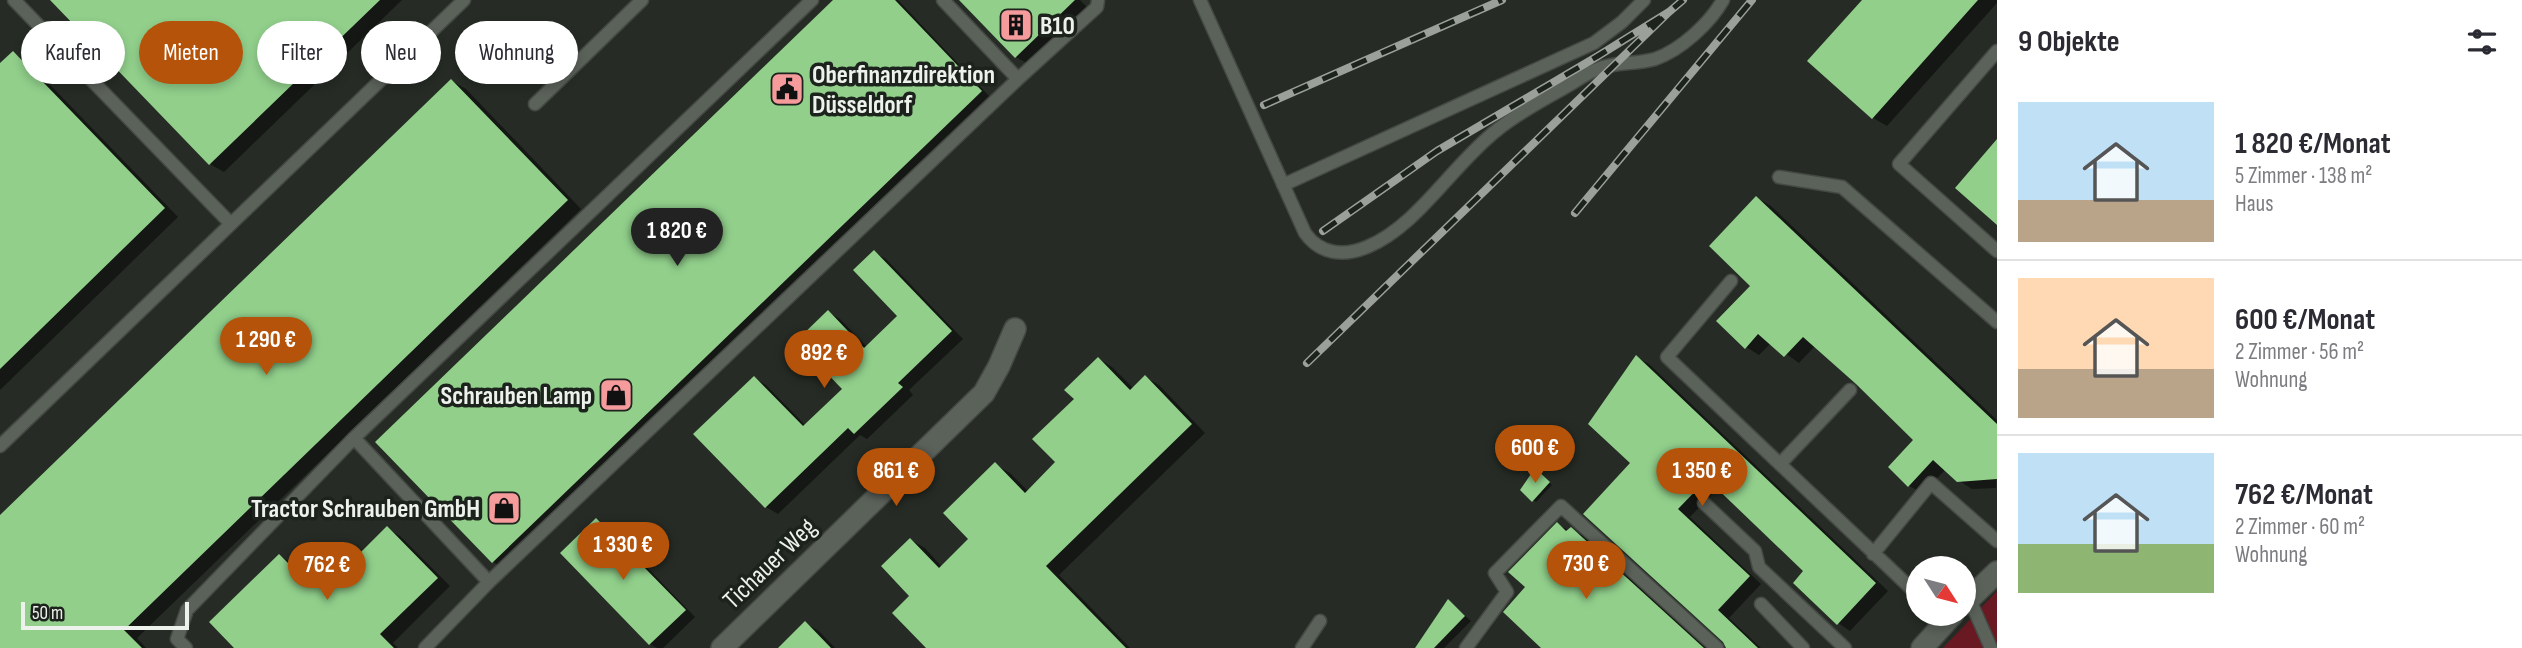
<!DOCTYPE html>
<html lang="de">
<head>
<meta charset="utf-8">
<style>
  :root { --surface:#fff; --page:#f7f7f7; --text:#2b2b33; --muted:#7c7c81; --line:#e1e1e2; --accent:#b45309 }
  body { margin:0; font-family:"Sofia Sans Condensed",sans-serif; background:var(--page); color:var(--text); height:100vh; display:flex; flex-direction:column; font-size:26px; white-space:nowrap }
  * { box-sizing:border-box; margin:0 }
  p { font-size:23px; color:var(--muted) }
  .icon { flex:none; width:38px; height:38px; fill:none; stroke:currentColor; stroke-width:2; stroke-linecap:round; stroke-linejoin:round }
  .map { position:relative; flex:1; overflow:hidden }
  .side { display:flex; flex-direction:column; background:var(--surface); width:525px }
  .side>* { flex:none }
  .banner { position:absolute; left:21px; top:21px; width:665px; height:63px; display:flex; gap:14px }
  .needle { width:46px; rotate:126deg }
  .tools { position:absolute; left:1906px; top:556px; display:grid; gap:14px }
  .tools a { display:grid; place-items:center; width:70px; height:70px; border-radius:50%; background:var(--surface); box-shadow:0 4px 10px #0003; font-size:35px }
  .scale { position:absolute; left:21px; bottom:18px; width:168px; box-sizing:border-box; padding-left:7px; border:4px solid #eef2ed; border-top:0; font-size:19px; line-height:24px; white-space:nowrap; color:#eef2ed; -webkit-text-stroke:5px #1c221c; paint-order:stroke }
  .price { position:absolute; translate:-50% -60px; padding:0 16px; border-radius:24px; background:var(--accent); color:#fff; font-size:23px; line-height:46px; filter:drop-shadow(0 2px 4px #0008) }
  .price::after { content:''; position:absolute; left:50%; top:42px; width:21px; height:16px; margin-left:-10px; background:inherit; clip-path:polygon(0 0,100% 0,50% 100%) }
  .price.current { background:#222; color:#fff }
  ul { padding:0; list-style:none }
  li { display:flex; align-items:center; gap:21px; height:175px; padding:0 21px }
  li+li { border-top:2px solid var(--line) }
  li span { display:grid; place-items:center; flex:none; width:196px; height:140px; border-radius:0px; color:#555 }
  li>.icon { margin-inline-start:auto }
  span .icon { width:84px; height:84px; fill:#fffc; stroke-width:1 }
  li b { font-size:30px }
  h2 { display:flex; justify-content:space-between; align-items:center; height:84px; padding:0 21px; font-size:30px }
  .pill { padding:0 24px; border-radius:32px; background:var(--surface); box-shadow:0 4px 10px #0003; font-size:24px; line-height:63px }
  .pill.current { background:var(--accent); color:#fff }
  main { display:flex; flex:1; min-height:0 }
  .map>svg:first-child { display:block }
  .green { fill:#691922 }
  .shadow { fill:#0007 }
  .building { fill:#91cf8b }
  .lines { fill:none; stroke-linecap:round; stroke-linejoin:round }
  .lane-casing { stroke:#454944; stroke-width:15 }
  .street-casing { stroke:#454944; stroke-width:24 }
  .secondary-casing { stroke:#454944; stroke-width:24 }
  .lane { stroke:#5b625a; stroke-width:12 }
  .street { stroke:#5b625a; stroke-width:21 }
  .secondary { stroke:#5b625a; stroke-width:21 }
  .rail-casing { stroke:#9ba09a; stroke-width:8 }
  .rail { stroke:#1c221c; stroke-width:5; stroke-dasharray:16; stroke-linecap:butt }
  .labels { text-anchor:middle; stroke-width:7; stroke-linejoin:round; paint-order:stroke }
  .poi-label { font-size:26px; font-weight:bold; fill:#eef2ed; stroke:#1c221c; text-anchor:start }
  .street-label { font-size:26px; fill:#eef2ed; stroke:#1c221c }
</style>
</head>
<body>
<main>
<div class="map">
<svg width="1997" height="648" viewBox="0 0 1997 648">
  <rect width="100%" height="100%" fill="#262c25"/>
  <path class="green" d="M1997,591V648H1943Z"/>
  <path class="shadow" d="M66,0H402L224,172L210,164Z
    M835,0H898L991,98L504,568L493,562L378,442Z
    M961,0H1080L1088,8L1030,65L1016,57Z
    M1864,0H1997V3L1887,126L1873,118L1810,61Z
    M13,53L27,61L178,217L0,390V65Z
    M452,81L466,89L581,209L137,638L146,648H0V518Z
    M1757,198L1771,206L1997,420L1996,488L1972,489L1958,480L1946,469L1923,493L1909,486L1915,440L1816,345L1799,363L1771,343L1759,355L1746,347L1752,286Z
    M874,252L886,259L963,339L909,390L913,395L867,439L860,435L778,514L766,507L754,378L766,385L806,426L845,389L828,312L840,319L868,348L900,316Z
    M1636,357L1649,364L1888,591L1850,631L1838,623L1806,571L1718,488L1690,517L1761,584L1729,618L1761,648H1726L1632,463Z
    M1099,359L1112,367L1134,389L1145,377L1159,385L1205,433L1059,575L1130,648H928L912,596L911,540L925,548L942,567L971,539L996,465L1010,473L1029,492L1058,462L1076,399Z
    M1538,472L1552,485L1536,502L1533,500Z
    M597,520L607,526L695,617L663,648H657L650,644L562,553Z
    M1557,525L1584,536L1707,648H1543L1527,587Z
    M387,529L400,536L450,586L393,643L398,648H236L280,556L293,564L315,586L324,577L333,582Z
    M1448,601L1471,621L1444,648H1417Z
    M805,623L819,631L835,648H780Z"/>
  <path class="building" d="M50,0H380L209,165Z
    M833,0H895L982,91L492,563L375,442Z
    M959,0H1075L1015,58Z
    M1862,0H1978L1872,119L1807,61Z
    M13,51L165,208L0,369V63Z
    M451,79L568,200L124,630L142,648H0V515Z
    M1997,139V225L1955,188Z
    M1756,196L1997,424V479L1957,482L1933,460L1908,487L1888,467L1913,440L1856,384L1803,337L1784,357L1758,334L1745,349L1716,321L1750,286L1709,246Z
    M874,250L952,331L898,383L903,387L854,434L848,428L765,508L693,434L754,376L803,426L842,389L796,341L828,310L864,348L897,316L853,270Z
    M1636,355L1876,583L1837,625L1793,583L1803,571L1707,479L1678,509L1750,576L1718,610L1758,648H1726L1723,642L1583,514L1630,463L1588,424Z
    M1098,357L1130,390L1145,375L1192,424L1046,566L1126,648H926L892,613L909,596L881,566L910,538L939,568L968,539L943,513L995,462L1025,493L1055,462L1032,439L1074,399L1064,390Z
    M1535,468L1550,482L1532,502L1520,490Z
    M596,518L686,610L649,645L560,553Z
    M1557,522L1566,531L1571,527L1704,648H1541L1503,612L1525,587L1508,572Z
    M387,526L438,578L380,634L394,648H234L209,622L279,554L312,587L324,575L331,582Z
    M1448,599L1465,616L1434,648H1415Z
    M805,621L831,648H778Z"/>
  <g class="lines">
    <defs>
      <path id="lane" d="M14,0L231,224
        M943,0L1018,79
        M1200,0L1305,233C1320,254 1343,257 1367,247C1418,226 1453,164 1497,130C1520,111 1549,97 1574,82C1583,76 1593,70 1603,67C1620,62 1638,64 1655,59C1681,50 1710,23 1723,0
        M1997,51L1899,164L1997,251
        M535,104L642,0
        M1779,177L1842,187L1997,322
        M1283,185L1594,43L1622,22L1644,0
        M1731,281L1667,357L1918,595
        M354,438L489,582
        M0,446L464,0
        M1780,464L1850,390
        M1704,503L1755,551L1759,567L1845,648
        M1873,554L1931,483L1997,541
        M1969,598L1991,648
        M1761,604L1803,648
        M186,648L177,639L187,610L354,438L812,0
        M425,648L489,582L1018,79L1097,7L1098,0
        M1302,648L1320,621
        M1466,648L1507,592L1495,573L1561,506L1717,648"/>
      <path id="street" d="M722,648L984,393L999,366L1015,329"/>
      <path id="secondary" d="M1964,604L1997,572
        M1922,648L1953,614"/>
    </defs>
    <use href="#lane" class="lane-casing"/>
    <use href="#street" class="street-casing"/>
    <use href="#secondary" class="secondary-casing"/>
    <use href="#lane" class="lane"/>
    <use href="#street" class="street"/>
    <use href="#secondary" class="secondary"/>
    <defs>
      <path id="rail" d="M1264,105L1502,0
        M1575,213L1752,0
        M1323,231L1437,151L1598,56L1669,12L1683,0
        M1307,363L1669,12"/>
    </defs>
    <use href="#rail" class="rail-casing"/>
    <use href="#rail" class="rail"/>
  </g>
  <defs>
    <symbol id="building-square" viewBox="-11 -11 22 22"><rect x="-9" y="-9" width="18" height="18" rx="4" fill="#f59b9c" stroke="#1c221c"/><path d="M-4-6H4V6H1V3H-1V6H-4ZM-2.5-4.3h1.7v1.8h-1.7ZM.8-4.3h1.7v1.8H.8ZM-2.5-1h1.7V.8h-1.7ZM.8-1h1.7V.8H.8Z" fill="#111"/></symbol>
    <symbol id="civic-square" viewBox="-11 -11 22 22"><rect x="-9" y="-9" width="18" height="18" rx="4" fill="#f59b9c" stroke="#1c221c"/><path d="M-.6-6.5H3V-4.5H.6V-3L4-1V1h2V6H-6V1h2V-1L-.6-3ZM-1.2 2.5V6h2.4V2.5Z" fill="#111"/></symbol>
    <symbol id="shop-square" viewBox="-11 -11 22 22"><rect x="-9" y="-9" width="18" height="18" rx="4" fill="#f59b9c" stroke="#1c221c"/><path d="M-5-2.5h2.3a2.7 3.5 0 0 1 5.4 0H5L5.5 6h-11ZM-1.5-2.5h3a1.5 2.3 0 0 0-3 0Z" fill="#111"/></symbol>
  </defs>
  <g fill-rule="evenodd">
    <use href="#building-square" x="997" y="6" width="38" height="38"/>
    <use href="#civic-square" x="768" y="70" width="38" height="38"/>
    <use href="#shop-square" x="597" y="376" width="38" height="38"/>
    <use href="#shop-square" x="485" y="489" width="38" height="38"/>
  </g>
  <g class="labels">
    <g class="poi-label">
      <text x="1040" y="34">B10</text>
      <text x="812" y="83">Oberfinanzdirektion<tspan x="812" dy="30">Düsseldorf</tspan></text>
      <text x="592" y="404" text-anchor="end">Schrauben Lamp</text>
      <text x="480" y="517" text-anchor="end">Tractor Schrauben GmbH</text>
    </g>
    <g class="street-label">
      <text transform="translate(769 563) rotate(-44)" y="9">Tichauer Weg</text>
    </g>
  </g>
</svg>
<div class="tools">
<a><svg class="needle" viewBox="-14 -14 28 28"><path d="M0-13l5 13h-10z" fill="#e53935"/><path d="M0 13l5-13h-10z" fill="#7c7c81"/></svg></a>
</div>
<div class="scale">50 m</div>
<b class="price current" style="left:677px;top:268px">1 820 €</b>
<b class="price" style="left:266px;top:377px">1 290 €</b>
<b class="price" style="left:824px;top:390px">892 €</b>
<b class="price" style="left:1535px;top:485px">600 €</b>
<b class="price" style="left:896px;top:508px">861 €</b>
<b class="price" style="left:1702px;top:508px">1 350 €</b>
<b class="price" style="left:623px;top:582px">1 330 €</b>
<b class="price" style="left:1586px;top:601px">730 €</b>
<b class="price" style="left:327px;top:602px">762 €</b>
<div class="banner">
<a class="pill">Kaufen</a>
<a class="pill current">Mieten</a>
<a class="pill">Filter</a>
<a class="pill">Neu</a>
<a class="pill">Wohnung</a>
</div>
</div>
<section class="side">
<h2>9 Objekte<svg class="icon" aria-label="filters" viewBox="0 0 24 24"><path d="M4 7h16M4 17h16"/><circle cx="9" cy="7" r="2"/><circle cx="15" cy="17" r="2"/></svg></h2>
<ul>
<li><span style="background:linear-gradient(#bfe0f5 70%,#b9a48a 0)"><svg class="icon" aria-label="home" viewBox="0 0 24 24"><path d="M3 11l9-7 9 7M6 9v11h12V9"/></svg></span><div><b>1 820 €/Monat</b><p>5 Zimmer · 138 m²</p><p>Haus</p></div></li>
<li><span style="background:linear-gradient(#ffd9b3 65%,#b9a48a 0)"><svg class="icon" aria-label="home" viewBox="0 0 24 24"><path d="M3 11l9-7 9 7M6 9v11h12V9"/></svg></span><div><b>600 €/Monat</b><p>2 Zimmer · 56 m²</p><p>Wohnung</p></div></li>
<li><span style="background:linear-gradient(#bfe0f5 65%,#8fb573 0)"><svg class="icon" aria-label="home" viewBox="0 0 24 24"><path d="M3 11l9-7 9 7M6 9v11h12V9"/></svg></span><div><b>762 €/Monat</b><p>2 Zimmer · 60 m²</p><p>Wohnung</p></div></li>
</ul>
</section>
</main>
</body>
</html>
